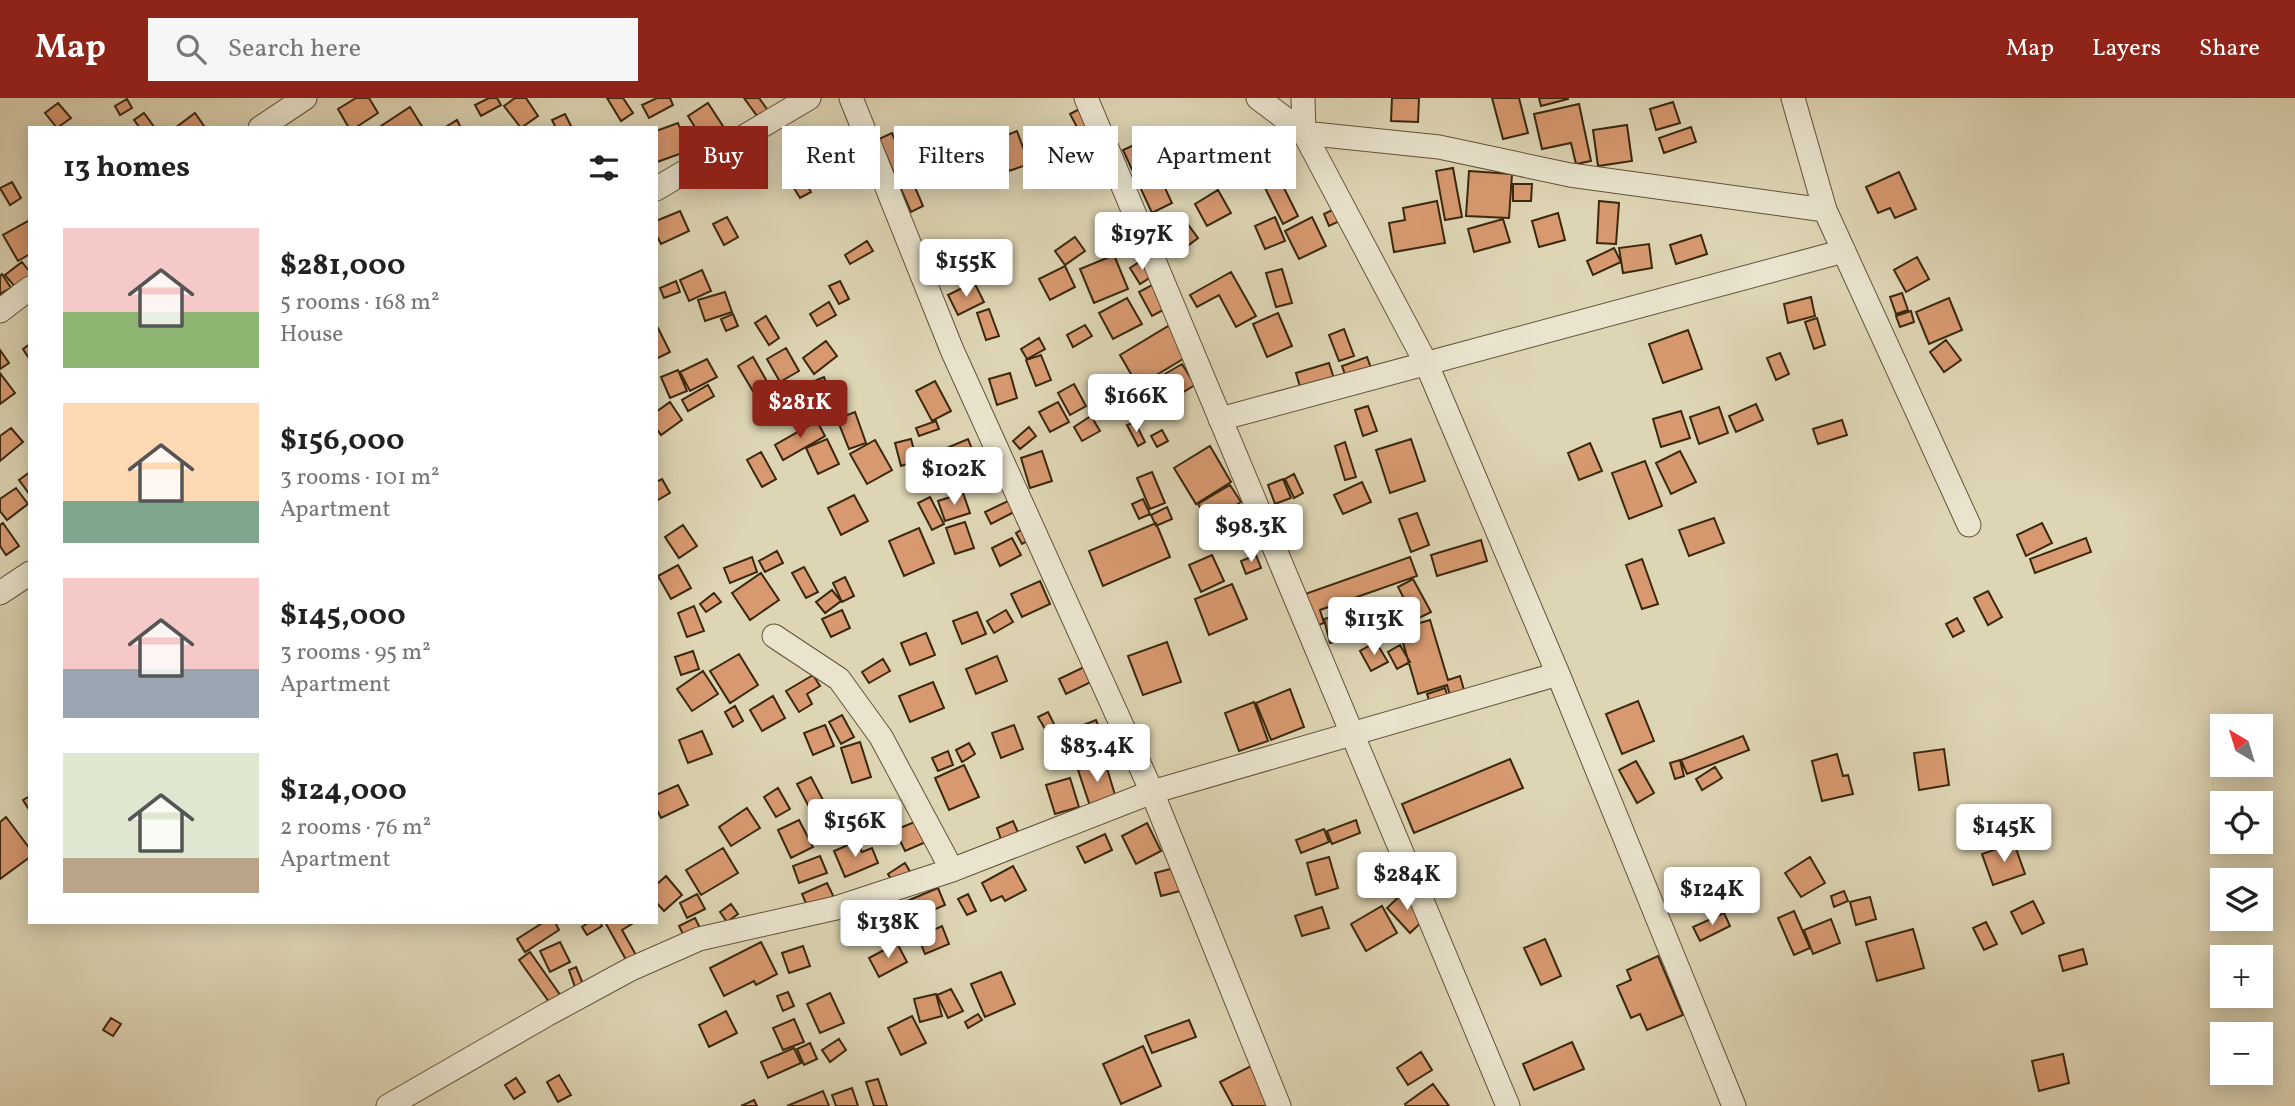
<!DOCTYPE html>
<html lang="en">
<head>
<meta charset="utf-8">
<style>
  :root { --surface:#fff; --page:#f6f6f6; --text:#222; --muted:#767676; --accent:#8f2418 }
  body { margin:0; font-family:Vollkorn,serif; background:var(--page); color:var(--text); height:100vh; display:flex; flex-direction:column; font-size:26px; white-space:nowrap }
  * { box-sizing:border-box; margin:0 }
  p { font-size:23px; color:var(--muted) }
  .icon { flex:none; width:38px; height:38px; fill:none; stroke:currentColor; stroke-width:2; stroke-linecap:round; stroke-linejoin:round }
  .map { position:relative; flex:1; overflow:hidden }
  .drawer { position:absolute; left:28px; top:28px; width:630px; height:798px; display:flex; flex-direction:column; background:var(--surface); border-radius:0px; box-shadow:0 4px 18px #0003 }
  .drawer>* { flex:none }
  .banner { position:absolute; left:679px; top:28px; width:665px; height:63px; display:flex; gap:14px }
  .needle { width:46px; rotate:322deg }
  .buttons { position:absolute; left:2210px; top:616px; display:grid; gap:14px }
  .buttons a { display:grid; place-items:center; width:63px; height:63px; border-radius:0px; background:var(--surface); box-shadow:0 4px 18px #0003; font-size:35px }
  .price { position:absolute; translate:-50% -60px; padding:0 16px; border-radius:7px; background:#fff; color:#222; font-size:23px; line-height:46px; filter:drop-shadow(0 2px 4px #0008) }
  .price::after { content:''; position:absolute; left:50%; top:42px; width:21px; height:16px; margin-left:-10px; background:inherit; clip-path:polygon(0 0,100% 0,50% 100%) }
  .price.on { background:var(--accent); color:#fff }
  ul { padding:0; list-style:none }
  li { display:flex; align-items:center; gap:21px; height:175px; padding:0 35px }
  li span { display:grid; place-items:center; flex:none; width:196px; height:140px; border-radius:0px; color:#555 }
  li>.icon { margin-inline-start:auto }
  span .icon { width:84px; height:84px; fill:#fffc; stroke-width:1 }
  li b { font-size:30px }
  h2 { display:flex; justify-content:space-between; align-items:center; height:84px; padding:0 35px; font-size:30px }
  .chip { padding:0 24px; border-radius:0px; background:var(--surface); box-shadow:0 4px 18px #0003; font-size:24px; line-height:63px }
  .chip.on { background:var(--accent); color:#fff }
  header { display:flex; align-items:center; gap:42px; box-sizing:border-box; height:98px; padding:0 35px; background:var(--accent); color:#fff }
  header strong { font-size:33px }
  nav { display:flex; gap:38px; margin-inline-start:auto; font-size:24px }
  .search { width:490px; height:63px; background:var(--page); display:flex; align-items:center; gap:18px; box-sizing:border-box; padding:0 24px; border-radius:0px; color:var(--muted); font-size:26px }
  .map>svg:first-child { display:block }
  .building { fill:#d89970; stroke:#3a280e; stroke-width:2 }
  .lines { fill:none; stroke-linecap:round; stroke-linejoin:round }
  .minor-casing { stroke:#635338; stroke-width:25 }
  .minor { stroke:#eae4ce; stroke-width:23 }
</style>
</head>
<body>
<header>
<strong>Map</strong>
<div class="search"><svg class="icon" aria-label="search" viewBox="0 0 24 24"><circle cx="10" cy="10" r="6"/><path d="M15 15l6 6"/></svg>Search here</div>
<nav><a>Map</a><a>Layers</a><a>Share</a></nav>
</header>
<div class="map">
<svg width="2295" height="1008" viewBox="0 0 2295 1008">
  <rect width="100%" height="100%" fill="#ded5b4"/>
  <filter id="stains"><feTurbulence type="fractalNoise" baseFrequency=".00286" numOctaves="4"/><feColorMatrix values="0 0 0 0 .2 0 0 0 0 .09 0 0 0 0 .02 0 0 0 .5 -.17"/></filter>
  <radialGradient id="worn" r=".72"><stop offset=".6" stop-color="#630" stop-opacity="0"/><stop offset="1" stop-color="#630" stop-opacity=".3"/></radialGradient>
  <path class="building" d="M356,0H369L378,15L355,30H349L338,11Z
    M489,0H497L501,7L481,18L475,7Z
    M515,0H526L538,18L521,30L504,8Z
    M607,0H623L633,15L621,23Z
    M657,0H670L673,7L649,20L642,7Z
    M744,0H759L775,22L765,29Z
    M1392,0H1419L1418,24L1391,23Z
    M1492,0H1519L1528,35L1503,41Z
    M1539,0H1568V1L1541,8Z
    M127,1L132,10L120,17L115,8Z
    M1673,4L1680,25L1656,32L1650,11Z
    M58,5L71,20L57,30L45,15Z
    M708,5L730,39L709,52L688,18Z
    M1579,6L1591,63L1576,66L1571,45L1542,51L1534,16Z
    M410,9L423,30H378Z
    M1083,9L1097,37L1085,44L1070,16Z
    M144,15L155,30H140L134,22Z
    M195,15L204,28L201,30H175Z
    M565,16L572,30H556L552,22Z
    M457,22L461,30H444Z
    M678,25L688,53L657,64L656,33Z
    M1627,27L1632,63L1598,68L1593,32Z
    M1691,29L1696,44L1664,55L1659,40Z
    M808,33L819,47L803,60L792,45Z
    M1017,33L1029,66L1009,73L997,41Z
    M892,35L923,108L911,114L879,41Z
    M1143,43L1172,105L1152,115L1123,52Z
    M1046,49L1053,63L1039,70L1033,56Z
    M795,67L811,94L800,100L784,74Z
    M1273,68L1298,118L1283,126L1258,76Z
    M1453,70L1462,119L1445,122L1436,73Z
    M1469,73L1512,76L1509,120L1466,118Z
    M1899,74L1916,111L1895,120L1890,110L1878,115L1866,89Z
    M12,84L21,100L10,107L0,90Z
    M1513,86H1532L1531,103H1513Z
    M1218,92L1231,115L1207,128L1195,106Z
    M1437,103L1445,145L1394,154L1389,125L1405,122L1403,110Z
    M1599,103L1619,105L1616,146L1597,145Z
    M1349,104L1355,116L1329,128L1324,116Z
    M680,113L689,133L661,146L656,136V123Z
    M1558,115L1565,142L1539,149L1532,123Z
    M727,119L738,139L724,147L713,126Z
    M1275,119L1285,143L1265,151L1255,128Z
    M1312,119L1326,148L1299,161L1285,133Z
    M1184,121L1198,140L1177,156L1163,137Z
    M1503,121L1510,144L1474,154L1468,131Z
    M30,122V156L18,163L3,137Z
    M1701,137L1707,156L1676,166L1670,147Z
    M1075,139L1085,153L1065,167L1055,153Z
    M867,143L873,153L850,166L845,157Z
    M1649,146L1652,170L1623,175L1619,150Z
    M1614,150L1621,164L1593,177L1587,163Z
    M1114,157L1128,191L1094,205L1080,171Z
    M1917,159L1929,181L1906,194L1894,172Z
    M1144,161L1154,177L1140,186L1130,170Z
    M22,164L30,174V197L25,201L5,177Z
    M1065,168L1075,189L1050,202L1039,181Z
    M1282,171L1292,205L1276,209L1266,175Z
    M702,172L711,193L689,203L680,182Z
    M1231,174L1256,218L1236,229L1219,197L1197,209L1190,197Z
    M2,176L11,190L0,196V178Z
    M676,183L680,194L664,200L660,190Z
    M840,183L849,201L839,206L829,188Z
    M974,184L984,204L958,217L948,197Z
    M1154,186L1167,210L1152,218L1139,194Z
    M725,194L732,214L705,223L698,202Z
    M1902,195L1908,212L1896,216L1890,199Z
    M1811,199L1815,218L1788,225L1784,206Z
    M1127,200L1142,226L1113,241L1099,215Z
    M1949,200L1962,232L1929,246L1916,214Z
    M829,204L836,217L817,228L810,216Z
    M989,211L999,238L986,242L977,215Z
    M1911,213L1914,224L1900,229L1896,218Z
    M1278,215L1292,248L1267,259L1253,226Z
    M733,216L738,228L726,233L721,221Z
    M766,218L779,240L769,247L755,225Z
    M1817,220L1825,247L1814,251L1805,224Z
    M1085,227L1092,238L1073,249L1067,237Z
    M1170,227L1188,258L1138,288L1120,257Z
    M657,228L670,254L656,261V229Z
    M1344,231L1354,258L1339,263L1329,237Z
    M1688,232L1702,271L1663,285L1649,246Z
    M1039,240L1045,251L1027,261L1021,251Z
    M1946,242L1961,262L1944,274L1930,254Z
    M826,243L837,258L814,276L803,260Z
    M30,246V262L23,251Z
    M786,250L799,273L780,284L767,261Z
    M0,252L9,265L0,271Z
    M1780,255L1789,276L1776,282L1767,260Z
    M1041,257L1051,282L1036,288L1026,262Z
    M753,259L769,287L754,295L738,268Z
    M1367,259L1375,281L1350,290L1342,268Z
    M707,261L717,279L690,293L680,274Z
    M1329,265L1338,293L1304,303L1296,275Z
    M1182,266L1195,287L1170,302L1158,280Z
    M678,272L687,293L670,300L661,279Z
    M0,275L15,295L0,306Z
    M1010,275L1017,300L997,307L989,281Z
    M824,279L831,297L819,302L812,284Z
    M935,283L951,313L932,323L916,293Z
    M1151,283L1162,303L1138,316L1128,296Z
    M1074,286L1086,308L1070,317L1058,295Z
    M708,287L714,298L688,313L682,302Z
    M670,304L682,322L661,337L656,330V314Z
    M1058,304L1069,324L1050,334L1039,314Z
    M1756,306L1763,322L1736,334L1729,318Z
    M1368,308L1377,333L1363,338L1355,312Z
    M1719,309L1728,335L1699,346L1690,319Z
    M1681,313L1690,340L1661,349L1653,321Z
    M855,314L866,345L849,351L837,321Z
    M1091,318L1100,333L1082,343L1074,329Z
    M1842,322L1847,337L1818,346L1813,331Z
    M817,323L825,338L783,362L775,347Z
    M936,323L939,331L919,338L916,330Z
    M1135,324L1145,344L1138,348L1127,327Z
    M1029,329L1036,338L1020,351L1013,343Z
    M11,330L23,344L0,363V338Z
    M1162,332L1168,343L1157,349L1151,338Z
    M827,341L839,366L818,376L806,350Z
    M911,341L917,363L901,368L895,345Z
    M968,341L976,361L950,371L942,352Z
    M1411,341L1425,383L1390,395L1376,352Z
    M875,342L892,372L867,386L850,356Z
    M1345,344L1356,379L1345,382L1335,348Z
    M1590,345L1602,373L1579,382L1568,355Z
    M1210,348L1231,384L1196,406L1174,370Z
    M1042,353L1052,383L1030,390L1021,360Z
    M1680,353L1696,384L1671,396L1656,365Z
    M761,354L776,381L762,389L747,362Z
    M1645,363L1662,408L1629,421L1612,375Z
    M30,374V397L19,382Z
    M1152,374L1165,405L1150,411L1137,380Z
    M1294,376L1303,395L1294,400L1285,381Z
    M662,381L670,395L656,403V384Z
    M1283,381L1291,400L1275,406L1268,387Z
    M1362,384L1371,404L1343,416L1334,397Z
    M1230,387L1241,404L1209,423L1198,406Z
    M16,390L28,406L7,422L0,413V401Z
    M963,395L970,415L945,423L938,403Z
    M854,397L868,423L841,437L828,410Z
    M930,399L944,426L932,432L918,405Z
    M1143,401L1150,416L1139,421L1132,406Z
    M1008,403L1014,414L991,426L985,414Z
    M1167,409L1172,421L1156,428L1151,417Z
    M1417,415L1429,447L1411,454L1399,421Z
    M1714,420L1724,445L1689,458L1679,432Z
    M965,424L974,450L955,456L946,430Z
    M3,425L19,448L6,457L0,448V427Z
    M1156,425L1170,459L1103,488L1089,453Z
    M2042,425L2052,445L2026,458L2017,437Z
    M683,427L697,448L679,460L665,439Z
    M1028,428L1035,439L1022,446L1016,435Z
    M919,430L934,465L904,478L889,443Z
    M1012,440L1021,457L1000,468L992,450Z
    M2086,440L2091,454L2035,475L2030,461Z
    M1481,442L1487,463L1437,478L1431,457Z
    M777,453L783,465L765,474L759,463Z
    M1212,457L1224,483L1201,494L1189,467Z
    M1256,457L1261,470L1246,476L1241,463Z
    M752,459L757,474L730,485L724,470Z
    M1410,459L1417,478L1320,512L1324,525L1316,528L1305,496Z
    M1642,461L1658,506L1642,511L1626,467Z
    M678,467L691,490L671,501L658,478Z
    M804,469L818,494L806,500L792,475Z
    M761,475L779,502L750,522L732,495Z
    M845,479L854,498L842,504L833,485Z
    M1413,481L1431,514L1415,522L1398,489Z
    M1040,483L1050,506L1022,519L1011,496Z
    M1232,486L1247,521L1209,537L1195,501Z
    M832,492L841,503L825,515L816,504Z
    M1988,493L2002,519L1988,527L1974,500Z
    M714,495L721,504L706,514L700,506Z
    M1400,502L1406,526L1330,545L1324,521Z
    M694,508L704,533L687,539L678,515Z
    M842,512L850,530L831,539L822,521Z
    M1006,512L1013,524L994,535L987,523Z
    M977,514L986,536L962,546L953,523Z
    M1957,520L1964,533L1953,539L1946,526Z
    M1430,522L1448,582L1460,578L1466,599L1452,604L1447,587L1418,596L1399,531Z
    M926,535L935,557L910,567L901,545Z
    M1167,544L1181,584L1143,597L1128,558Z
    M1376,544L1388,564L1371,573L1360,553Z
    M1400,547L1410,564L1397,571L1388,554Z
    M693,553L699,571L681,577L675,559Z
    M739,556L758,587L730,605L710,573Z
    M997,558L1007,583L976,596L966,571Z
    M883,561L890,573L869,585L862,574Z
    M1084,569L1091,584L1066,596L1059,581Z
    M703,573L718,596L692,613L677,591Z
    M813,577L820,588L807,596L812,606L799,614L786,593Z
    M933,584L944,610L910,624L899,598Z
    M1445,590L1449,603L1431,608L1427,596Z
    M1290,591L1304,629L1271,642L1256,605Z
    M773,598L785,620L762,633L750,612Z
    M1638,603L1654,643L1622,656L1606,616Z
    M1254,604L1268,643L1239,653L1225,615Z
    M735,608L743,623L733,629L725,614Z
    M1048,614L1054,626L1045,631L1038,619Z
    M842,617L854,639L841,646L829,624Z
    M1096,622L1107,648L1084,657L1073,631Z
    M825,627L834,648L813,657L804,635Z
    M1014,627L1023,651L1001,660L992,635Z
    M702,633L712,656L688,665L679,642Z
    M1743,638L1749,652L1687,676L1681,662Z
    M860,644L871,679L852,685L841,650Z
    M969,645L975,656L962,664L956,652Z
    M1944,651L1949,687L1919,692L1914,655Z
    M948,653L953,667L938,673L932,660Z
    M1837,656L1843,678L1848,677L1853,696L1822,703L1812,663Z
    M1510,661L1523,690L1414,735L1402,706Z
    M1680,662L1684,678L1675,681L1670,665Z
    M1636,663L1654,695L1637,705L1619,672Z
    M1105,664L1116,700L1090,708L1078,672Z
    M964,667L979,699L949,712L935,680Z
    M1715,669L1722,680L1702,692L1696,681Z
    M811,679L823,702L809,709L797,686Z
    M1070,680L1079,709L1055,716L1046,687Z
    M678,687L688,707L661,720L656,710V697Z
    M778,690L790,711L776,719L764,699Z
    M30,698V713L23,702Z
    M747,710L760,730L731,748L719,729Z
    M864,717L870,733L850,739L845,724Z
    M6,719L30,751V759L0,781V724Z
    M924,720L933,741L905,753L895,732Z
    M799,722L813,749L791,760L778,732Z
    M1356,722L1360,735L1332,746L1327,733Z
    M1013,723L1020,739L1003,747L997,730Z
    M1147,725L1161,753L1136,766L1122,738Z
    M1324,731L1329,744L1301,755L1296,742Z
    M1105,736L1112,752L1085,765L1077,749Z
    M857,743L862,754L872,750L878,765L845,779L834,753Z
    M2014,745L2025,776L1993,787L1982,756Z
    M723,750L738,775L701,797L686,772Z
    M820,758L827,775L799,785L793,768Z
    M1329,759L1338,790L1316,797L1307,765Z
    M1810,759L1825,785L1801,799L1785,775Z
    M905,765L912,777L895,788L888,776Z
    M1013,768L1026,792L1005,803L1002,798L991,803L982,785Z
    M1174,770L1180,793L1161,798L1155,775Z
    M666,778L682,797L664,813L656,804V787Z
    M827,785L838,808L812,819L802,796Z
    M938,790L945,807L910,822L902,805Z
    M1844,793L1848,803L1834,809L1831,798Z
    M1404,794L1427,819L1410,835L1387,810Z
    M697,796L705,811L687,820L680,805Z
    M968,796L976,813L967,817L958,801Z
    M1870,799L1876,821L1856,827L1850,804Z
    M2033,803L2044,825L2022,836L2011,814Z
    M731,806L738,816L727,824L720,814Z
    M1382,808L1397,835L1366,853L1351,826Z
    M1322,809L1329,830L1302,838L1295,818Z
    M1794,813L1810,850L1794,857L1778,820Z
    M1724,815L1730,828L1700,843L1693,829Z
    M920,819L927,835L942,828L949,846L925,856L917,836L902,842L897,828Z
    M695,820L702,834L686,842L679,828Z
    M1831,821L1840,845L1813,856L1804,832Z
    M544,824H555L559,832L525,854L517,841Z
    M589,824H600L602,828L587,837L582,829Z
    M605,824H635L622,832L645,873L635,878Z
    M1986,824L1997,846L1984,852L1973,830Z
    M1913,831L1924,870L1877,883L1866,844Z
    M1545,841L1561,878L1541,887L1524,850Z
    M560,844L570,864L550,874L540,853Z
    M761,844L777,876L756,887L754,883L724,898L710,870Z
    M897,845L907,864L879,879L869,860Z
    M803,848L810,868L789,875L782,855Z
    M2083,851L2087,866L2063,873L2059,858Z
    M530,854L568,908L557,915L519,862Z
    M1658,858L1683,917L1647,932L1640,916L1631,920L1617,888L1631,882L1627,872Z
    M576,869L583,886L575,889L569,872Z
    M1001,874L1015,906L985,919L971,886Z
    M951,891L963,913L948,920L937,897Z
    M788,894L794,908L783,913L777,898Z
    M830,895L844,925L820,935L807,906Z
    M936,896L942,918L920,924L914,901Z
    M726,913L737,935L709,949L699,927Z
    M978,916L982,922L968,930L965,924Z
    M912,918L926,945L901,957L888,930Z
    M111,920L121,926L113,938L103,932Z
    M794,921L804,944L783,952L773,930Z
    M1189,922L1196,939L1152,955L1145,938Z
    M839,941L846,952L830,964L822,952Z
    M1572,944L1584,971L1534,992L1523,966Z
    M810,945L817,961L804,967L797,951Z
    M1143,948L1161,988L1121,1006L1103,966Z
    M794,950L801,965L768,980L761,964Z
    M1421,954L1432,972L1408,987L1397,970Z
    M2063,956L2069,985L2039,993L2032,963Z
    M1251,968L1272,1008H1233L1220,984Z
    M559,977L571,997L558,1004L547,984Z
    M516,980L525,994L514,1001L505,987Z
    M878,981L887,1008H874L866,984Z
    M1433,986L1449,1008H1406L1405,1006Z
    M852,990L858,1008H836L832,997Z
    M823,993L829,1008H787Z
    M754,1002L757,1008H741Z"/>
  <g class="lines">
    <defs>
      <path id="minor" d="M851,0L952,252L1152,694L1279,1008
        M1086,0L1508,1008
        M1258,0L1304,35L1439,49L1570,77L1825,112
        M1303,0L1304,35L1427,267L1558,576L1734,1008
        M1793,0L1825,112L1969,427
        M260,30L305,0
        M656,91L809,0
        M0,213L30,190
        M1220,321L1844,153
        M0,495L30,475
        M774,538L839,581L881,639L952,772
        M388,1008L548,916L631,871L699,841L836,810L952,772L1152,694L1558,576"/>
    </defs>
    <use href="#minor" class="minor-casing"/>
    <use href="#minor" class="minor"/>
  </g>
  <rect width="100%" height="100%" filter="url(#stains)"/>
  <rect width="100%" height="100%" fill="url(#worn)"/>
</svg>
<div class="buttons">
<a><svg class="needle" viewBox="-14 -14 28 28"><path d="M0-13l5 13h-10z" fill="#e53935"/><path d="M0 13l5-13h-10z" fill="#767676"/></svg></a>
<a><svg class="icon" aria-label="locate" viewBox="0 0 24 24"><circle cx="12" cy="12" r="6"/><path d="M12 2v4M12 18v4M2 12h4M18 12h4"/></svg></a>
<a><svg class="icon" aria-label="layers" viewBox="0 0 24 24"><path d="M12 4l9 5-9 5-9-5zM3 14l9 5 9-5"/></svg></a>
<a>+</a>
<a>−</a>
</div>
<b class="price" style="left:1142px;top:174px">$197K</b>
<b class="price" style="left:966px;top:201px">$155K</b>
<b class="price" style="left:1136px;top:336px">$166K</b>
<b class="price on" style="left:800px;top:342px">$281K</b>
<b class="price" style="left:954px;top:409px">$102K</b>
<b class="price" style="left:1251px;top:466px">$98.3K</b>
<b class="price" style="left:1374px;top:559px">$113K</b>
<b class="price" style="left:1097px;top:686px">$83.4K</b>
<b class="price" style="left:855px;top:761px">$156K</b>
<b class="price" style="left:2004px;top:766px">$145K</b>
<b class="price" style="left:1407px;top:814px">$284K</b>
<b class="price" style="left:1712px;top:829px">$124K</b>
<b class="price" style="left:888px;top:862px">$138K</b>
<div class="banner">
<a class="chip on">Buy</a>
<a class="chip">Rent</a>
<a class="chip">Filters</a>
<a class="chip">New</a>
<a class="chip">Apartment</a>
</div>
<section class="drawer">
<h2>13 homes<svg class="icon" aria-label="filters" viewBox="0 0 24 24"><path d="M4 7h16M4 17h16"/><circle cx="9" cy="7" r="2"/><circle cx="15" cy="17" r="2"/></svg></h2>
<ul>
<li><span style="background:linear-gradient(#f6c9c9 60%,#8fb573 0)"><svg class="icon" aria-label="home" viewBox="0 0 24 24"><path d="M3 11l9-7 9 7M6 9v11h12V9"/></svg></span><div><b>$281,000</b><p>5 rooms · 168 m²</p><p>House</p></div></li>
<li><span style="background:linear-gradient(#ffd9b3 70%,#7fa58c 0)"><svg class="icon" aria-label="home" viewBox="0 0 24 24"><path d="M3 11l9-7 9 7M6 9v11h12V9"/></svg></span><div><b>$156,000</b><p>3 rooms · 101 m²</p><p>Apartment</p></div></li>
<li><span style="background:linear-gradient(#f6c9c9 65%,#9aa5b1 0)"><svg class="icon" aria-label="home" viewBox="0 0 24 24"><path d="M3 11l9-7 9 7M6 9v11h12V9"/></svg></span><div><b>$145,000</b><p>3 rooms · 95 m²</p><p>Apartment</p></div></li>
<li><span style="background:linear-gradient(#dfe7d0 75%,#b9a48a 0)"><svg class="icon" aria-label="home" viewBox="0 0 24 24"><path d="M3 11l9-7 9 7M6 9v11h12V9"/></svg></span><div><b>$124,000</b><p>2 rooms · 76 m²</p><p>Apartment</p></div></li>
</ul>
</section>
</div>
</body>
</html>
